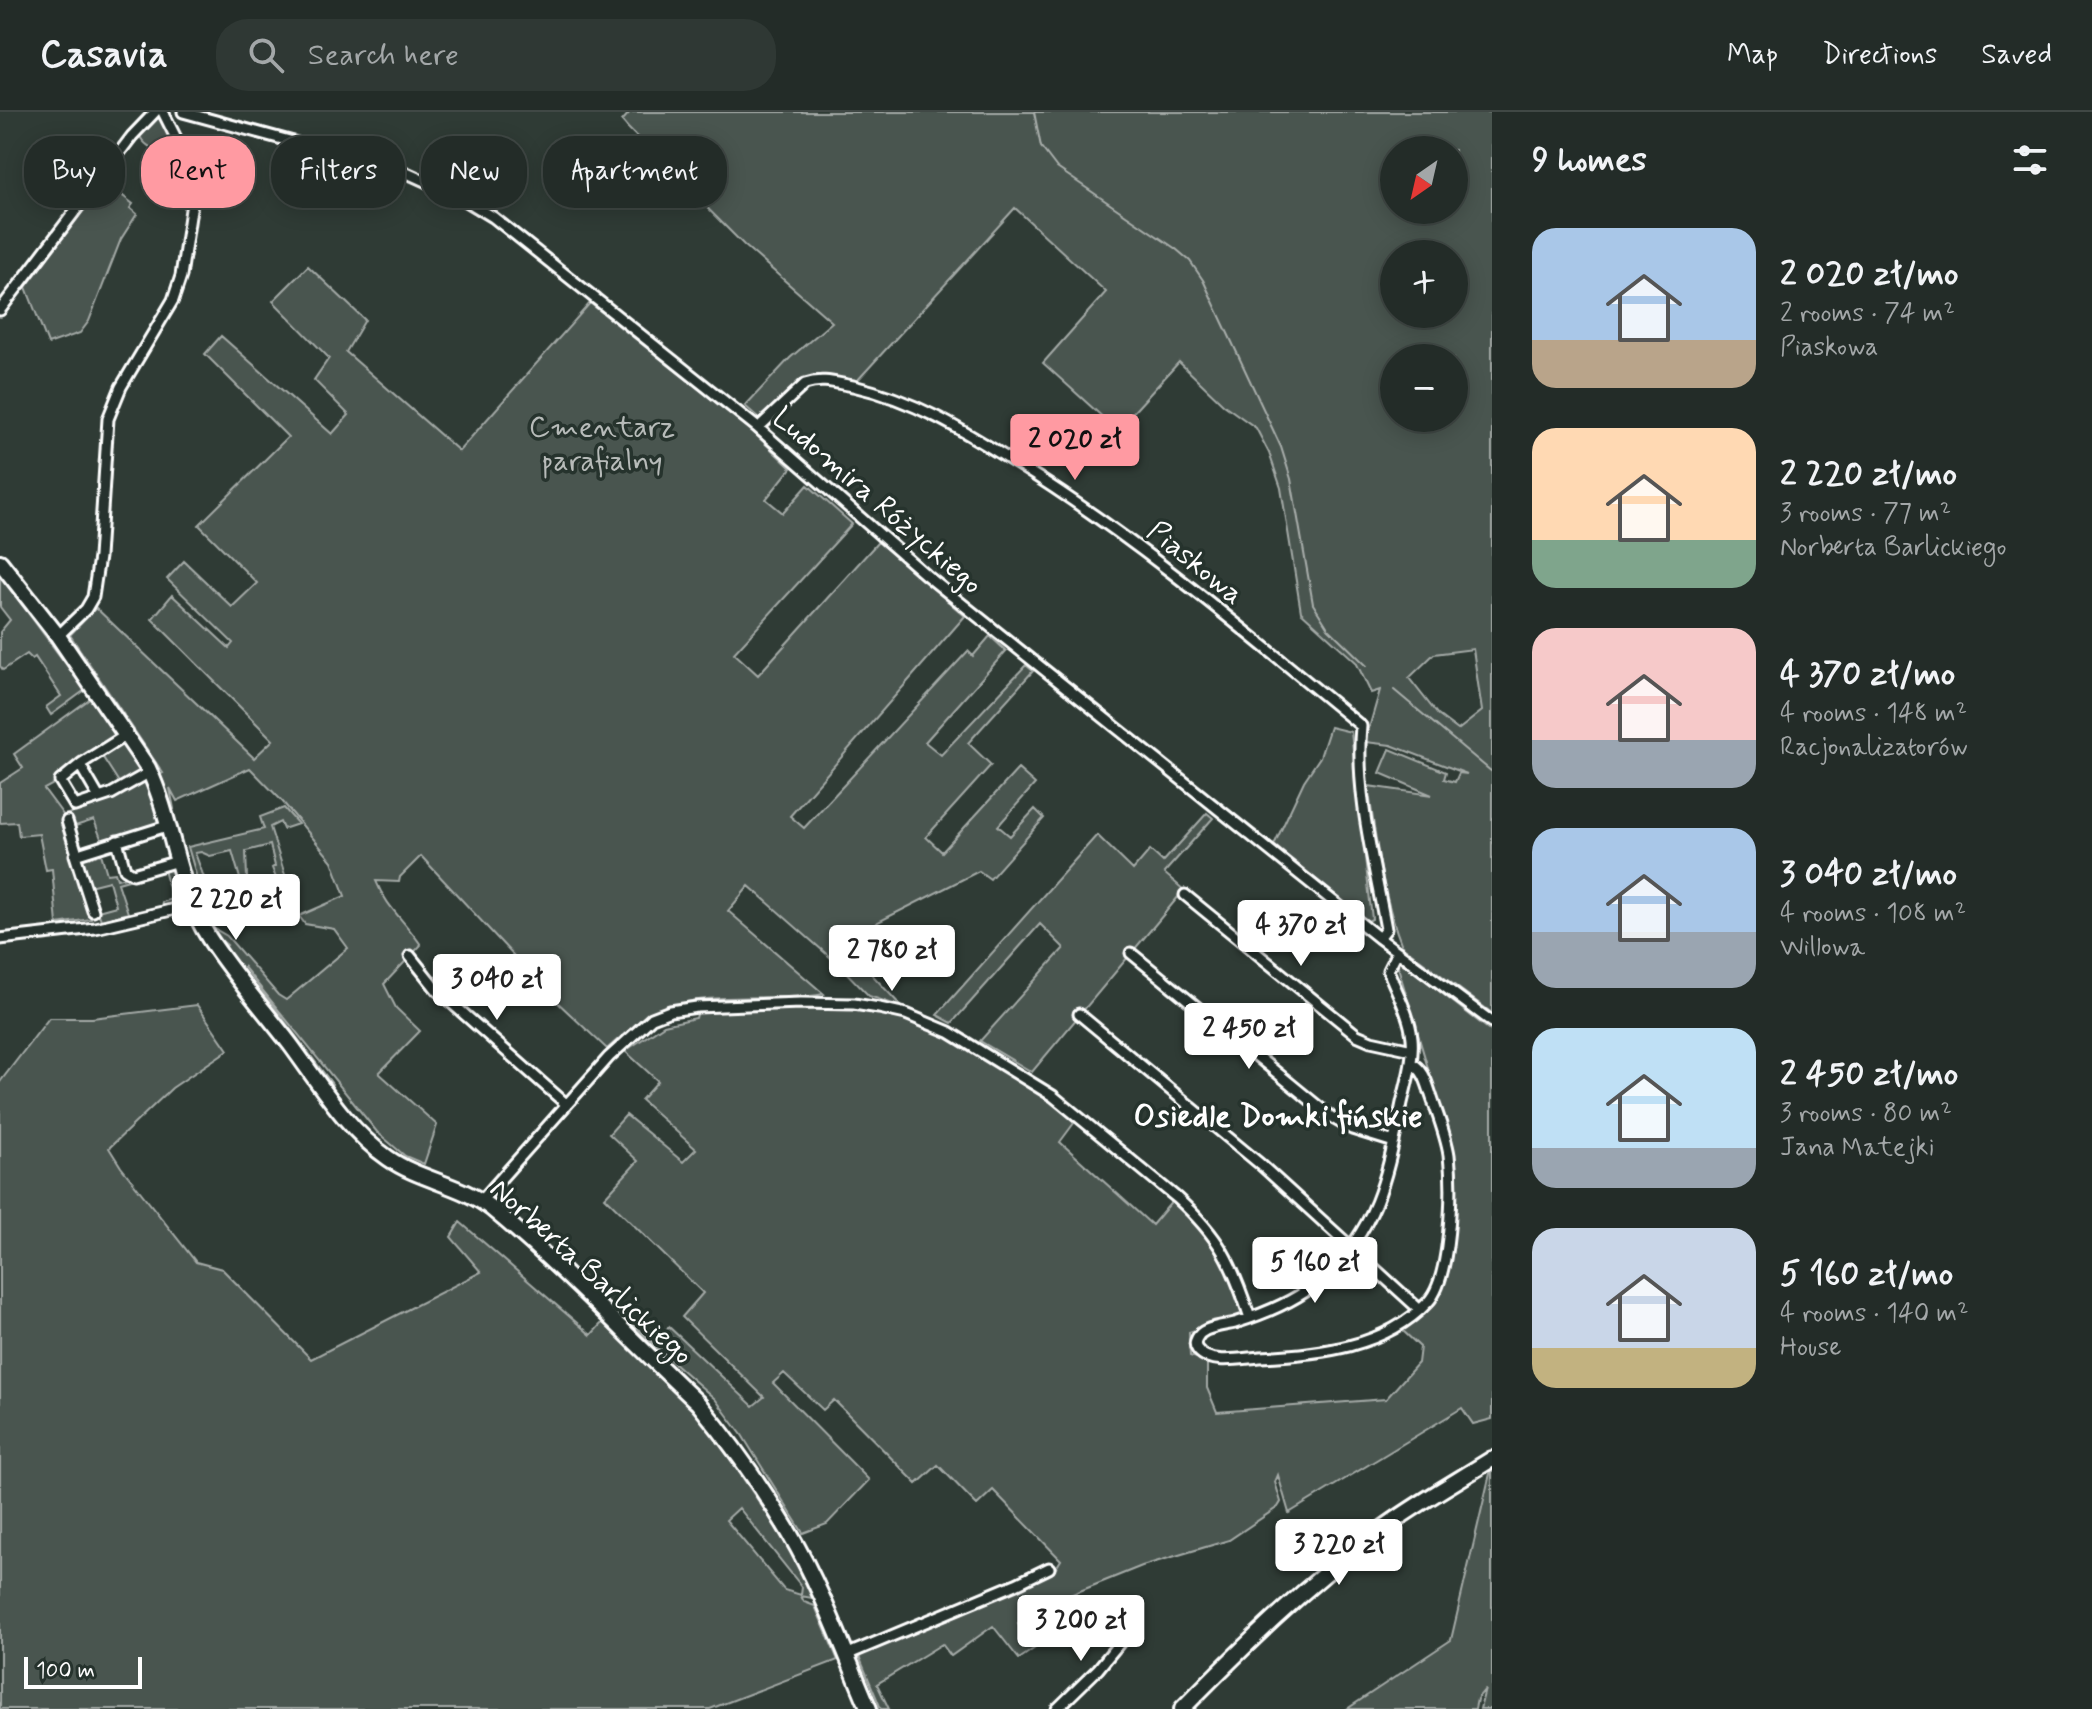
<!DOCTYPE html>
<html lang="en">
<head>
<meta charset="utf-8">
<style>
  :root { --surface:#232c28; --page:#2f3834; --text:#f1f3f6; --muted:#a3a7a8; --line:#404845; --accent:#ff9aa2 }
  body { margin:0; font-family:Mynerve,sans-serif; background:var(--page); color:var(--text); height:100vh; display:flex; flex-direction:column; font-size:30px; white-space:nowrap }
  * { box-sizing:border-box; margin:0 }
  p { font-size:26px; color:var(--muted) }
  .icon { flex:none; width:44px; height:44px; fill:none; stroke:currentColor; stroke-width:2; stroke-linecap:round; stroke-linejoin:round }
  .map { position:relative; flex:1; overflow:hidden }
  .side { display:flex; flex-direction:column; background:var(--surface); width:600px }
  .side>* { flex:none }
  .hud { position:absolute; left:24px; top:24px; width:760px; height:72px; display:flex; gap:16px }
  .needle { width:52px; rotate:214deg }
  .controls { position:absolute; left:1380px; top:24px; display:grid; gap:16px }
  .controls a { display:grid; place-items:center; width:88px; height:88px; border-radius:50%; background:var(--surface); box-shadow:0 4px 20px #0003,0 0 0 2px var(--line); font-size:40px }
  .scale { position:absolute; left:24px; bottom:20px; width:118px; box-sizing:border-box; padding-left:8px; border:4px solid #fff; border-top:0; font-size:22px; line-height:28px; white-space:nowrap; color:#fff; -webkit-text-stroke:6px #26332d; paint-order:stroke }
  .price { position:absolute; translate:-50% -68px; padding:0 18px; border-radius:8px; background:#fff; color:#222; font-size:26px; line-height:52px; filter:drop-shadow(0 2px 4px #0008) }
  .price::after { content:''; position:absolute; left:50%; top:48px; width:24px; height:18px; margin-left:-12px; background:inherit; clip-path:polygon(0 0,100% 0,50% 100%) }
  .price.active { background:var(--accent); color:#111 }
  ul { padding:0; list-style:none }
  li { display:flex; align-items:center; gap:24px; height:200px; padding:0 40px }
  li span { display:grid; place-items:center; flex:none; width:224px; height:160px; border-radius:24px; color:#555 }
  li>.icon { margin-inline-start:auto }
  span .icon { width:96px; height:96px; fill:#fffc; stroke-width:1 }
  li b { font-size:34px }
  h2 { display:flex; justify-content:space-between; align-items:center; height:96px; padding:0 40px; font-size:34px }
  .tag { padding:0 28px; border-radius:32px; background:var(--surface); box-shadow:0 4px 20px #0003,0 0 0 2px var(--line); font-size:28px; line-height:72px }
  .tag.active { background:var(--accent); color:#111 }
  header { display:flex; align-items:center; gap:48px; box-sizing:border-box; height:112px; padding:0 40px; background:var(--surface); border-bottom:2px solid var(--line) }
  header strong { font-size:38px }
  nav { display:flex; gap:44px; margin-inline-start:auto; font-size:28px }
  .search { width:560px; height:72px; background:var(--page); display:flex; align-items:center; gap:20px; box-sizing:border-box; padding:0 28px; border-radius:32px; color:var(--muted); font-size:30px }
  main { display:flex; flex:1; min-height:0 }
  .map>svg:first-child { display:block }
  .green { fill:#4a544f; stroke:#a4aaa7; stroke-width:2; fill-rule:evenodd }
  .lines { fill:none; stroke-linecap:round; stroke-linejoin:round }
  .stream { stroke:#a9afac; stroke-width:2 }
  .street-casing { stroke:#fff; stroke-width:15 }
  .secondary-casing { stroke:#fff; stroke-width:20 }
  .street { stroke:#26332d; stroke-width:9 }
  .secondary { stroke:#26332d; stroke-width:14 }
  .labels { text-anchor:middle; stroke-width:7; stroke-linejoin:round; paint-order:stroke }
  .park-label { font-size:30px; fill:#b7bbb9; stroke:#26332d }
  .street-label { font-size:30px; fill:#fff; stroke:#26332d }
  .neighbourhood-label { font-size:32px; font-weight:bold; fill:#fff; stroke:#26332d }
</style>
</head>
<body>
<header>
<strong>Casavia</strong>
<div class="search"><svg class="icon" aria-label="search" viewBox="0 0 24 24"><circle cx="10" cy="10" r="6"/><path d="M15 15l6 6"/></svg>Search here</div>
<nav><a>Map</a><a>Directions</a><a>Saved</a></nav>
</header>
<main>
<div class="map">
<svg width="1492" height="1597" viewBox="0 0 1492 1597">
  <rect width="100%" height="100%" fill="#2f3b35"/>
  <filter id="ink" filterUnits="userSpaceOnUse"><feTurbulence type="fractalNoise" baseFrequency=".0125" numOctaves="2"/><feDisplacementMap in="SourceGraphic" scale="16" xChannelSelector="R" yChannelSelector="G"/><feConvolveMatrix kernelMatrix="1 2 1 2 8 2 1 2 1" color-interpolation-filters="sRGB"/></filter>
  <g filter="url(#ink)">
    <path class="green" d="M630,0H1492V901L1402,834C1382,784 1376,727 1368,674L1432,683L1380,661L1390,637L1446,660L1444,667L1455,670L1459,661L1467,662L1391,633L1365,630L1380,578L1371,581L1356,550L1301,500L1281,376L1269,341L1256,316L1224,293L1179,250L1117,318L1043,251L1106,180L1015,96L856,270C800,254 798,271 760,307L745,294L790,246L832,210L744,133L628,16L622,9ZM1454,38V98H1394V38ZM1454,142V202H1394V142ZM1454,246V306H1394V246ZM1473,537L1482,599L1458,618L1438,603L1409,566L1434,542Z
      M159,4L173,30L172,35L163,39C153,39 142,31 139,22L150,8Z
      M105,70L133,92L130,96L137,102L121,127L89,209L80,221L48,232L26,175Z
      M308,154L365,208L346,240L459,339L590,191L753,320L791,356L766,387L783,401L808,373L852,412L734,541L758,563L878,430L965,504L790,704L804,716L968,539L973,544L990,524L1006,539L925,630L941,643L1026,553L1033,559L968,631L991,653L926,725L942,740L1018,657L1035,672L998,714L1010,724L1035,697L1044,706L990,767L979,759L878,810L851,840L902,895L869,884L839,853L749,774L728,799L824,882C808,886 791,885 774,885C697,887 668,880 607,937L553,886L421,744L400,765L399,770L376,769C386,795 406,810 421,833L384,872L396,896L420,919L379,961L437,1013L424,1052L405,1044L377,1020L243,854L332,972L330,973L319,962L223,837L227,833L211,820L213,816L227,824L278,883L286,888L348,836L334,817L305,812L299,804L345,784L332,749L282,689L250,656L177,689L170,676L174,697L171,698L67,528V524L161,662L163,661L70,523L96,496L254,646L273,628L152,507L172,483L229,536L233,531L167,467L184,449L232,495L257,471L199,413L288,325L205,242L221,224L332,322L349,303L314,268L329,246L273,189Z
      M0,463L85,578L51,603L46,595L61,584L35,545L32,547L27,542L3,558L0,554V520L10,508L0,495Z
      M91,586L117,626L58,668L72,696L65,690L55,671L44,677L64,704L145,667L160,713L102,729L94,708L72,715L69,727L91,807L57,812L52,757L46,758L39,722L19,724L17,710L0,711V671L23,656L14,642Z
      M1330,615L1351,620L1372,807L1368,809L1274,733L1304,669L1320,645Z
      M123,632L141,660L120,672L102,644Z
      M284,696L298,712L283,717L280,710L270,715L290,779L282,781L272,756L275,754L270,733L246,739L247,766L257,791L248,794L232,739L210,744L201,740L195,741L217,801H220L218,806L213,808L201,780L188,735L264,717L260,705Z
      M1207,701L1213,706L1164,761L1184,778L1032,960L980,929L1064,836L1040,812L952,911L937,903L1097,723L1133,758L1150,738L1163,750Z
      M100,738L107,762L115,761L117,767L172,753L180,789L161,794L162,790L172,787L164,758L118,771L128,801L101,808L98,799L116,794L109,769L89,774L81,748L84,743Z
      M1395,845L1492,920V1307L1473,1312L1462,1296L1289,1401L1278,1363L1275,1370L1281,1390L1278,1395L1229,1428L1142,1454L1065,1485L1018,1512L1035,1536L1019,1547L993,1514L951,1544L942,1532L877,1572L889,1597H881L858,1542L916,1521L919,1518L1056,1456L1061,1448L993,1378L977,1393L938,1353L917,1372L834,1288L823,1298L784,1261L773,1271L869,1368L827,1412L803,1421L742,1323L715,1287L616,1200L618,1198L653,1231L669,1215L753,1294L764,1285L682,1205L703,1181L605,1085L638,1049L609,1022L626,1003L683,1050L696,1037L641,988L658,969L625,939L664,913L696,906L698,899C754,897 819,890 874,899C941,910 1024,965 1077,1007L1060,1030L1152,1113L1174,1087L1219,1137L1234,1167L1244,1199L1240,1204L1189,1220L1190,1244L1207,1249V1276L1217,1300L1386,1287L1418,1251L1420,1235L1401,1217C1414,1208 1430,1199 1438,1185C1455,1157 1455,1078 1454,1044Z
      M197,893L228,938L172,976L109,1036L121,1055L196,1150L222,1157L311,1247L481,1160L451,1125L460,1110L591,1223L602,1211L605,1212L697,1303L717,1328L772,1409L794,1446L812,1486L801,1484L804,1490L815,1494L838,1548L710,1597H0V970L49,906H92ZM739,1396L802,1475L801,1483L784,1478L726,1408Z
      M1492,1353V1597H1480L1485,1577L1477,1587L1475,1597H1347L1451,1528Z"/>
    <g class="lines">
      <path class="stream" d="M1034,0L1041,35L1057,56L1176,137L1190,149L1203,168L1281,335L1291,367L1313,492L1328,516L1367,554
        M1394,578L1492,660"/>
      <defs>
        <path id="street" d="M183,0L407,61L460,85L493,105L758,316L926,463L1379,826L1492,910
          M0,198L132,24L155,0
          M758,316L805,272C822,266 836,271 853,274C915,288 964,319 1017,352C1139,428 1250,523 1361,614C1355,681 1374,751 1386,817L1379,826
          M58,524L86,497L93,485L99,445L108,307L121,275L173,188L181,164L193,84L185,44L163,0
          M126,623L82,651L60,669L75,694L111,682L150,660
          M80,653L98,684
          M67,709L77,742
          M117,729L125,757L133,762L178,749
          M1185,783L1357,923L1371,929L1412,938
          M93,799L75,743L170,713
          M0,827L95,816L192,793
          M1397,840L1388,858C1396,879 1410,903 1412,926C1414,947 1407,970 1402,991C1387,1062 1380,1112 1325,1164C1301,1187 1267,1201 1235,1211C1226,1213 1215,1214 1206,1218C1199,1221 1192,1230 1197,1237C1208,1254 1243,1246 1260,1245C1319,1242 1385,1236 1428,1190C1451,1166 1453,1077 1449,1043C1446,1024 1438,1004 1432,986C1427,972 1425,958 1411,951
          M1131,841L1331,1005L1352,1017L1394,1030
          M410,844L438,879L566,992
          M1079,902L1260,1052L1420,1198
          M481,1089L609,945L652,906L670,899L697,895L801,891L854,892L879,896L906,902L949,920L1053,984L1177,1086C1220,1125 1232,1151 1250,1206
          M846,1543L1016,1472L1049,1456
          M1057,1597L1098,1557L1125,1524"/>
        <path id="secondary" d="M0,450L58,524L148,656C174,711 176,775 209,826C233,863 263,897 290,932C319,971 347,1018 388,1046C419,1068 460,1072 491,1096C564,1156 629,1226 698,1291C731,1331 763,1376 790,1422C822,1477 844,1539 869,1597
          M1182,1597C1244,1534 1306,1473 1378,1420C1414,1393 1454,1371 1492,1347"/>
      </defs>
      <use href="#street" class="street-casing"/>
      <use href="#secondary" class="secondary-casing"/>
      <use href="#street" class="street"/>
      <use href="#secondary" class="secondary"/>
    </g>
  </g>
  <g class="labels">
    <g class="park-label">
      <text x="602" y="324">Cmentarz<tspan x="602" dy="34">parafialny</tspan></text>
    </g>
    <g class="street-label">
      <text transform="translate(878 388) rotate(41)" y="10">Ludomira Różyckiego</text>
      <text transform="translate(1196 450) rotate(39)" y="10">Piaskowa</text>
      <text transform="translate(592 1159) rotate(42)" y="10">Norberta Barlickiego</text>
    </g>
    <g class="neighbourhood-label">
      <text x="1278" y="1014">Osiedle Domki fińskie</text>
    </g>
  </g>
</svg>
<div class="controls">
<a><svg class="needle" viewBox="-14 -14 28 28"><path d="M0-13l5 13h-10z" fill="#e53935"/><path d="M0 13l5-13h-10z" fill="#a3a7a8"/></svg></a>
<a>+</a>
<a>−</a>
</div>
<div class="scale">100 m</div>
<b class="price active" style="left:1075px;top:370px">2 020 zł</b>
<b class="price" style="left:236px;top:830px">2 220 zł</b>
<b class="price" style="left:1301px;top:856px">4 370 zł</b>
<b class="price" style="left:892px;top:881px">2 780 zł</b>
<b class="price" style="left:497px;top:910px">3 040 zł</b>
<b class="price" style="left:1249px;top:959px">2 450 zł</b>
<b class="price" style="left:1315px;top:1193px">5 160 zł</b>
<b class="price" style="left:1339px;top:1475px">3 220 zł</b>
<b class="price" style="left:1081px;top:1551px">3 200 zł</b>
<div class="hud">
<a class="tag">Buy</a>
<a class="tag active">Rent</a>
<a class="tag">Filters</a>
<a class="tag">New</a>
<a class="tag">Apartment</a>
</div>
</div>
<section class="side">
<h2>9 homes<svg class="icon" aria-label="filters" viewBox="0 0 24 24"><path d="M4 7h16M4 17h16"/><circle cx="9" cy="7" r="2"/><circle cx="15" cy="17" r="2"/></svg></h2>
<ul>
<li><span style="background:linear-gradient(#a9c7e8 70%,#b9a48a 0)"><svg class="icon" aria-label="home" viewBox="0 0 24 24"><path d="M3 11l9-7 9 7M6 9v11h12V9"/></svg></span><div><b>2 020 zł/mo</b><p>2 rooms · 74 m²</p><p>Piaskowa</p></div></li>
<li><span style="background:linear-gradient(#ffd9b3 70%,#7fa58c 0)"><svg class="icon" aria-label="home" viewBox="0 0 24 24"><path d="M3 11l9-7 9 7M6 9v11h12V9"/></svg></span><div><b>2 220 zł/mo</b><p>3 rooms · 77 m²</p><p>Norberta Barlickiego</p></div></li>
<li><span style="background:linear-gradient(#f6c9c9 70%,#9aa5b1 0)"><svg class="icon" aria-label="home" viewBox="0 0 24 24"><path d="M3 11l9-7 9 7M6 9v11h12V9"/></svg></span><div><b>4 370 zł/mo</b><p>4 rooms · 148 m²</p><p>Racjonalizatorów</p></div></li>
<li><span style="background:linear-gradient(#a9c7e8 65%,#9aa5b1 0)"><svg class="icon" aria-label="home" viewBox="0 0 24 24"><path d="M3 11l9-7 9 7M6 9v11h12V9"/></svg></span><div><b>3 040 zł/mo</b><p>4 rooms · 108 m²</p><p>Willowa</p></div></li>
<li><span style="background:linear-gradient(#bfe0f5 75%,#9aa5b1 0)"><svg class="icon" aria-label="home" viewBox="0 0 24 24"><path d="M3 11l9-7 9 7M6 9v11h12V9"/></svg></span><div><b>2 450 zł/mo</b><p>3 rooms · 80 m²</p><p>Jana Matejki</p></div></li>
<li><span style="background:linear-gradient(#c9d6e8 75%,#c2b280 0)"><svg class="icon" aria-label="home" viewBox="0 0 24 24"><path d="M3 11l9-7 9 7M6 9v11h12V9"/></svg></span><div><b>5 160 zł/mo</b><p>4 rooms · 140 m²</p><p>House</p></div></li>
</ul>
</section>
</main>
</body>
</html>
